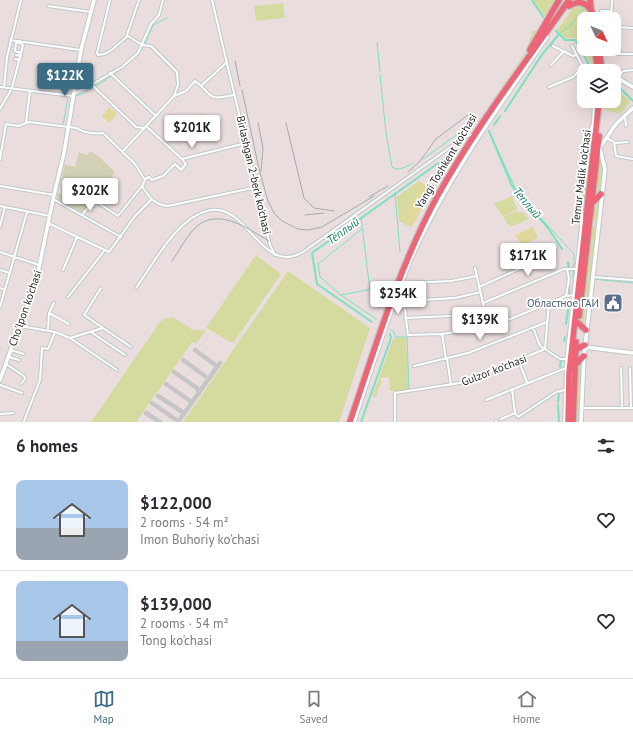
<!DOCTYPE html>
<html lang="en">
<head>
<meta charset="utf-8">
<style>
  :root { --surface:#fff; --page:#f2f2f3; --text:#2b2b33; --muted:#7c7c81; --line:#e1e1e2; --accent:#3b6e84 }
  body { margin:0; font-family:"PT Sans",sans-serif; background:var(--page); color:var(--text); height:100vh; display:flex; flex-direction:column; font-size:15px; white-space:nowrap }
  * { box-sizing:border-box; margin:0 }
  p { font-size:13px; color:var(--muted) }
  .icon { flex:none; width:22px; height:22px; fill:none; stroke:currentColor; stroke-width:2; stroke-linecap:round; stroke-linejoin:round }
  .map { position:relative; height:422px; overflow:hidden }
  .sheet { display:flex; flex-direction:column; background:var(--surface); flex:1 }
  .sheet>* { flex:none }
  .needle { width:26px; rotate:133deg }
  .buttons { position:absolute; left:577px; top:12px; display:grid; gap:8px }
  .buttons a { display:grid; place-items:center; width:44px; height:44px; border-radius:8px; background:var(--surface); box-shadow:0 4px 16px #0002; font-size:20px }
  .price { position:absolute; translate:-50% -34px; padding:0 9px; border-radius:4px; background:#fff; color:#222; font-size:13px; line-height:26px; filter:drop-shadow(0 1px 2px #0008) }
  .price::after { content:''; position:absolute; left:50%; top:24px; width:12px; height:9px; margin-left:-6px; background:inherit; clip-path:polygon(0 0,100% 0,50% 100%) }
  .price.active { background:var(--accent); color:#fff }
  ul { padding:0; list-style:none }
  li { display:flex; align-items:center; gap:12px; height:100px; padding:0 16px }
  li+li { border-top:1px solid var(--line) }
  li span { display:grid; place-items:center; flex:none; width:112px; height:80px; border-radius:8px; color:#555 }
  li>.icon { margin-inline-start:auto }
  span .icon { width:48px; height:48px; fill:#fffc; stroke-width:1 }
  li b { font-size:17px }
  h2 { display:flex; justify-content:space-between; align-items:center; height:48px; padding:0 16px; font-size:17px }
  .tab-bar { display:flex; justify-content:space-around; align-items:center; height:56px; border-top:1px solid var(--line); background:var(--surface); font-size:11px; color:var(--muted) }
  .tab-bar a { display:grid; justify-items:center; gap:2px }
  .tab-bar .active { color:var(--accent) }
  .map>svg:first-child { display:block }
  .green { fill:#d5db9f }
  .cemetery { fill:#d2d1b6 }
  .pitch { fill:#e1d89c }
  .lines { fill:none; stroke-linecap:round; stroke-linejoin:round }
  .stream { stroke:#7be1c3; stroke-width:1 }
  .canal { stroke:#7be1c3; stroke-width:2 }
  .taxiway { stroke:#c6c5c8; stroke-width:4.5 }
  .street-casing { stroke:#bfc8cb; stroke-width:4 }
  .secondary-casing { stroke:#bfc8cb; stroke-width:5.5 }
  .highway-casing { stroke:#bfbfbf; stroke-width:8 }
  .street { stroke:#fff; stroke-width:2 }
  .secondary { stroke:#fff; stroke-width:3.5 }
  .highway { stroke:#ed6677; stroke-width:5.5 }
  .rail { stroke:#a1adb2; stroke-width:1 }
  .labels { text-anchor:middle; stroke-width:3.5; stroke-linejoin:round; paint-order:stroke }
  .street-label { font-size:11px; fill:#2a2a2a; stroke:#fff }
  .service-label { font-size:11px; fill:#4e5e75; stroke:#fff; text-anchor:end }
  .water-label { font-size:12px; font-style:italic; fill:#1b8069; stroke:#fff }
</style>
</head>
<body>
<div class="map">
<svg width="633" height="422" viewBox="0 0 633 422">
  <rect width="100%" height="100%" fill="#eadddd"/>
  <path class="green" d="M533,0H555L544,16Z
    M283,3L285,18L256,21L254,6Z
    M577,3C586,4 588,11 589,19H584V49H593L596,71L575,38H564L557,30Z
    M533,30L537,31L527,51L485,111L526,51Z
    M614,85L630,102L620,114L604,109L606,101H614Z
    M600,159L603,164L600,195L595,199Z
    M584,177L589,179L583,224L581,204Z
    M419,181L433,189L411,227L399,221L397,197Z
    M512,196L517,210L503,216L494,204Z
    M600,197L588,303L586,304L584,324L586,326L581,324L586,274C589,267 589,239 591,228L595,225C592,214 592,205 600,197Z
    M517,211L519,213L522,212L529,219L510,227L503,217Z
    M256,255L281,274L234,342H230L206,328Z
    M288,271L370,328L339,422H183Z
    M173,317L193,330H206L196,344L192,342L137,421L139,422H91L160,322L166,318Z
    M406,337L409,391H390L389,377L381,378V386H379L376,397H372L393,339Z
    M582,359L579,422H574L575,400L577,399V392L574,389L576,366Z"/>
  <path class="cemetery" d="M90,151L98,156L115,172L83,213L56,199L58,193L64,195L67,184L61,181L65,164L75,167L79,152L87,155Z"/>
  <path class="pitch" d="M109,107L117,114L109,123L102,116Z
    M201,113L213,124L195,143L183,132Z
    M421,185L432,191L413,225L401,219Z
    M533,227L538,238L522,245L515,235Z"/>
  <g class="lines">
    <path class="stream" d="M559,34L570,26L585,7
      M377,43L380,72
      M145,44L153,25L167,18
      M380,75L386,133L392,167C399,172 407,166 413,163
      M75,96C89,94 138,59 143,47
      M63,125L68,98
      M489,131L517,192L574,254V261
      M423,159L476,121
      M395,193L400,252
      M361,218L370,290
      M362,229L318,264L320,277L341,295L376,319
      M573,268L574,263
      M573,278V270
      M593,279L633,283
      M404,293L405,301
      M341,295L388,286
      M390,329L394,332L395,337H407
      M407,336L409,390"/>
    <path class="canal" d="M532,0L543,17
      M556,31L565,40H575L593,71
      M614,82L633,101
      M505,111L541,56L559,34
      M494,125L500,116
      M489,131L512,186L548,228L562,249
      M568,262L569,268
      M569,294V271
      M372,322L317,284L312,253L454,152
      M566,324L568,310
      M564,341L565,337
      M560,367L561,360
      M558,402L559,393
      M558,405L559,422
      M361,422L391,338L390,334"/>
    <path class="taxiway" d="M195,350L214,364
      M183,360L205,376
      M174,372L197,388L199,393
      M166,384L189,400
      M158,396L181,411
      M152,403L175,419
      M146,413L160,422
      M178,422L220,363"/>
    <defs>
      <path id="street" d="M110,0L97,53L98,55C111,55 117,43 126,38L139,0
        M212,0L270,245L275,255
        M48,6L91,12
        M601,11H611
        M611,19L612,0
        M614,27L633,28
        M10,40L80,50
        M20,43H16L15,51L21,53
        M619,43L620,53
        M553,46L573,56L576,55
        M572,46L585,71
        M601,54H633
        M16,55L21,56
        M15,59L20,60
        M551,65L564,51
        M110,73L156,116
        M618,78L623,71L633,70
        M92,85L136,127L144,128
        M201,86L227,62
        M0,87L73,96
        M4,87L7,57L21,0
        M549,87L573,77L579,71L581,65
        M73,94L86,88L122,67L138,53L151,24L159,15L163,0
        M174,96L186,91L195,81C215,96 205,101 234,95
        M0,109L12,88L23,45L20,43V41
        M625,116L626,126
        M26,122L30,91
        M593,125L594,101
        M146,126L182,159L246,143
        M606,138L614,142L616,156L633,159
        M615,143L628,142
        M123,151L174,96L178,85L177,72L151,46L142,45L128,36
        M0,159L6,124L18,126L29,122L77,128C83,133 96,134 103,133L135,164L145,180L142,186C149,197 154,205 168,206L257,187
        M145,179L149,177L152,180L163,176L175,164L181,170L186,164L182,159
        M0,186L54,195
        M53,199L121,237
        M0,206L50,216
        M82,215L94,200L118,216L142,186
        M48,223L109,252L135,216L151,200
        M0,226L5,207
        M0,252L39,265
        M475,268L488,326
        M0,270L10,273
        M63,270L77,237
        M592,277L633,280
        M408,283L451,281L477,276
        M479,287L530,264
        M0,288L5,290
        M101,288L84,315L131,347
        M136,288C150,268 166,240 184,224C245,172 253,281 303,252L466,136L472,135
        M403,294L408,335L442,334L493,326L566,296L574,295
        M566,296L569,279L567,269
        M68,297L105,250
        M404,301L455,298L481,292
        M483,303L564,269H577
        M0,307L27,212
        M49,313L69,324
        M405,318L450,316L484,309
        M20,326L55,332L70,338L103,328
        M533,327L540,346L545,349
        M48,330L49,313L54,303
        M91,332L125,355
        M442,334L446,359
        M70,338L117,370
        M545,349L549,303
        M11,350L24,354
        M9,357L19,360
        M447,359L451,385
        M518,360L527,382
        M6,364L24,376L25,379L21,384
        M414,366L468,353L547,322
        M621,368L622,408
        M630,368L631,408
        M0,385L22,393
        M512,389L515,413L518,417L556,392L565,390
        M486,400L566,368
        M582,408H633
        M0,414L13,413
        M501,419L515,413
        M24,421L40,380L42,348L48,349L55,332
        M395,422V393L466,382L545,349L560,359H567
        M496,422V421"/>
      <path id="secondary" d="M614,76L633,87
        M599,149L616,124L633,108
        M585,347L633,353
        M0,380L37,277L54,195L64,153L81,50L94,0
        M354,422C372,367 389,312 411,259C446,179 498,108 547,37
        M565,422L567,359L582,225L580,201L586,150L593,125
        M581,422L584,356L605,169L600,149"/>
      <path id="highway" d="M590,0L592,19
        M569,6C578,0 587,2 592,12
        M599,49L602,71
        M530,50L559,0
        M596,57L598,71
        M593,202L601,194
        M579,316L599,136
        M578,323L586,330
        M575,350L585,345
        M574,366L584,356
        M350,422C376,346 398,270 436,199C474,129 524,65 569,0
        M568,422L569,373L599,101
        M573,422L576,342"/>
    </defs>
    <use href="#street" class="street-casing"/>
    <use href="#secondary" class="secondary-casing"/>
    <use href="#highway" class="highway-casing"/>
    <use href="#street" class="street"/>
    <use href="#secondary" class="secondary"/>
    <use href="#highway" class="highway"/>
    <path class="rail" d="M235,61L240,86
      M242,90L259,169L268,201L274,213L282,221L298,229L308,230L322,227L374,196
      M258,123L263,148L261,171
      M286,123L304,198L314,208L334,211
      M408,172L420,161L436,139L468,115
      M369,197L388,186
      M305,215L324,213
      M172,261C179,251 185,239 193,230C216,205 247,228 269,241"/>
  </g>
  <defs>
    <symbol id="civic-square" viewBox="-11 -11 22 22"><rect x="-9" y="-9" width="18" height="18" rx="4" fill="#5c6f8a" stroke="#fff"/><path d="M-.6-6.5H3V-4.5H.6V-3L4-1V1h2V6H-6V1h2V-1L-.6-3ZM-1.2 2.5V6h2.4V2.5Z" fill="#fff"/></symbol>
  </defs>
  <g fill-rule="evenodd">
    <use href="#civic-square" x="602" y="292" width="22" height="22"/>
  </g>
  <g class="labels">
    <g class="street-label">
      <text transform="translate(446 161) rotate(-59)" y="4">Yangi Toshkent ko‘chasi</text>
      <text transform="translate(254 175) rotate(77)" y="4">Birlashgan 2-berk ko'chasi</text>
      <text transform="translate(581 177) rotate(-83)" y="4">Temur Malik ko'chasi</text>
      <text transform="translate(25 308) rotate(-71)" y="4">Cho'lpon ko'chasi</text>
      <text transform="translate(494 370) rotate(-21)" y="4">Gulzor ko'chasi</text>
    </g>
    <g class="service-label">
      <text x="599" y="307">Областное ГАИ</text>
    </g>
    <g class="water-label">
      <text transform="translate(527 203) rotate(50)" y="4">Теплый</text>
      <text transform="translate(343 231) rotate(-36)" y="4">Тёплый</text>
    </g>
  </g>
</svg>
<div class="buttons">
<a><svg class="needle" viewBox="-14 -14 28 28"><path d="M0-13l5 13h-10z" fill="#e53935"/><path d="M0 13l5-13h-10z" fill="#7c7c81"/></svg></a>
<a><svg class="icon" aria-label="layers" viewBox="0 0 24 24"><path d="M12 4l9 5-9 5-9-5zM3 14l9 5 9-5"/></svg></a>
</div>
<b class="price active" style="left:65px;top:97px">$122K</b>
<b class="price" style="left:192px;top:149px">$201K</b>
<b class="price" style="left:90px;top:212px">$202K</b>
<b class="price" style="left:528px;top:277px">$171K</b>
<b class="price" style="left:398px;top:315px">$254K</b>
<b class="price" style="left:480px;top:341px">$139K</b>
</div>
<section class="sheet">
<h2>6 homes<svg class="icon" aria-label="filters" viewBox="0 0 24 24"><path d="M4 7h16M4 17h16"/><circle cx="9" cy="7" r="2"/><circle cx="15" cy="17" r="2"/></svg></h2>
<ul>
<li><span style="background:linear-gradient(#a9c7e8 60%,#9aa5b1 0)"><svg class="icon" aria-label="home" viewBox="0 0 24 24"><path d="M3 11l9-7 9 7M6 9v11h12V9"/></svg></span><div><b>$122,000</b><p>2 rooms · 54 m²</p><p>Imon Buhoriy ko'chasi</p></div><svg class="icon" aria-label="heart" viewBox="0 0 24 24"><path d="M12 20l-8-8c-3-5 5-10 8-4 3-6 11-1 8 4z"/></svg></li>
<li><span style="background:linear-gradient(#a9c7e8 75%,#9aa5b1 0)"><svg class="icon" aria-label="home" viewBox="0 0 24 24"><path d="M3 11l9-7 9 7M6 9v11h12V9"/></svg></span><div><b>$139,000</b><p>2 rooms · 54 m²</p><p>Tong ko'chasi</p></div><svg class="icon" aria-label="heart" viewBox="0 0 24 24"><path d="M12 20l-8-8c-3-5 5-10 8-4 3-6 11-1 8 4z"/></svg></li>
</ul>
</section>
<nav class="tab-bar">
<a class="active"><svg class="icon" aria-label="map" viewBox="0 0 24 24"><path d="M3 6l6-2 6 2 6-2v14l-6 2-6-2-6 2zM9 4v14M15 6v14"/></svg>Map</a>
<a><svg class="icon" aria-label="saved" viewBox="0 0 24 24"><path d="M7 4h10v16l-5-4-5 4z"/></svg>Saved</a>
<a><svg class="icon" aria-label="home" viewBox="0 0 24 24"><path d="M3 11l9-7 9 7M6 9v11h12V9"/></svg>Home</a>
</nav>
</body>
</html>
